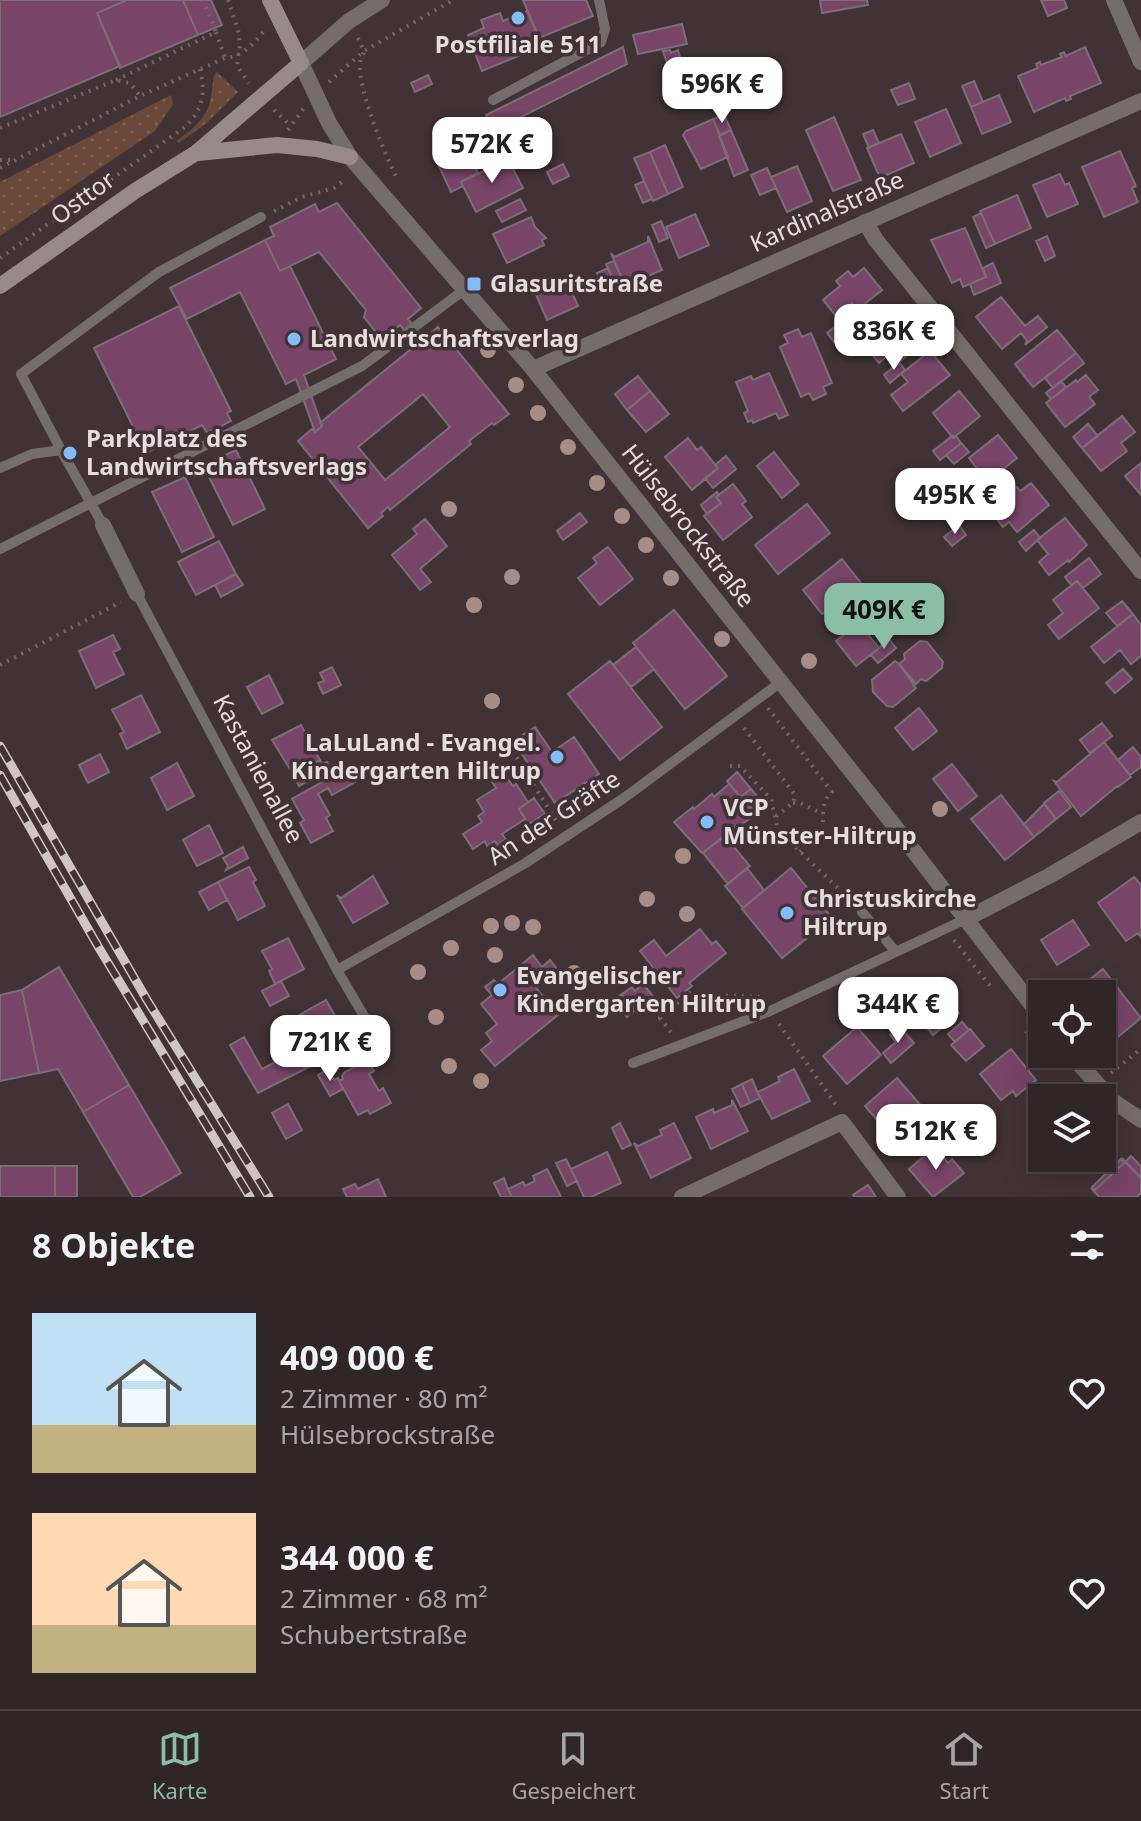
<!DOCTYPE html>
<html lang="de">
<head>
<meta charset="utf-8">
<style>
  :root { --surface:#302628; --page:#3c3234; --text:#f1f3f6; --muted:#a8a5a8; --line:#4b4345; --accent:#8abfa5 }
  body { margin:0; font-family:"Noto Sans",sans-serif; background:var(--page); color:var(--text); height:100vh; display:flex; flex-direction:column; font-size:30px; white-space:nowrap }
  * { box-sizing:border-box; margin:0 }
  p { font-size:26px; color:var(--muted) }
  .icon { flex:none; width:44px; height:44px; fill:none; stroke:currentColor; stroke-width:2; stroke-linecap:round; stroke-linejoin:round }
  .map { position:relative; height:1197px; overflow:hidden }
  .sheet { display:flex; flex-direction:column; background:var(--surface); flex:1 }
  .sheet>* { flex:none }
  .fabs { position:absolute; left:1028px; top:980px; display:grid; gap:16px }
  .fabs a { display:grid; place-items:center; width:88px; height:88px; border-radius:0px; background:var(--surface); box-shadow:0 8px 32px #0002,0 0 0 2px var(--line); font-size:40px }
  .price { position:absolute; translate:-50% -68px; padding:0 18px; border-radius:16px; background:#fff; color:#222; font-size:26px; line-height:52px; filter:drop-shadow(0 2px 4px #0008) }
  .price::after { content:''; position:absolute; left:50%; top:48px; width:24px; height:18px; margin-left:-12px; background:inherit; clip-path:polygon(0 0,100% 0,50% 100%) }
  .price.selected { background:var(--accent); color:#111 }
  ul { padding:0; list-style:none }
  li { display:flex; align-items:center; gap:24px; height:200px; padding:0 32px }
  li span { display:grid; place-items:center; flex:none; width:224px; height:160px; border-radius:0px; color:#555 }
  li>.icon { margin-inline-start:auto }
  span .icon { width:96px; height:96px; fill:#fffc; stroke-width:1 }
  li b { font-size:34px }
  h2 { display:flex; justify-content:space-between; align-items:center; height:96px; padding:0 32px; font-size:34px }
  .tabs { display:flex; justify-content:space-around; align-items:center; height:112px; border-top:2px solid var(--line); background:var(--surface); font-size:22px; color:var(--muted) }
  .tabs a { display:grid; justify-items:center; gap:4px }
  .tabs .selected { color:var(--accent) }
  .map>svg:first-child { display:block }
  .grass { fill:url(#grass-dots) }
  .building { fill:#784468; stroke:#7b6e76; stroke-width:2; fill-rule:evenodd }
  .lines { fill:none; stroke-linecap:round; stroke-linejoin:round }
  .path { stroke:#74676a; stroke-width:4; stroke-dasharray:2 6; stroke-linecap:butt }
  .service { stroke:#746d6c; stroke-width:10 }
  .minor { stroke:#746d6c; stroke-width:16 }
  .tertiary { stroke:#746d6c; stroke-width:16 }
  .secondary { stroke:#968b8a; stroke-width:16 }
  .rail-casing { stroke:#cfc5c7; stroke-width:9 }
  .rail { stroke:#403235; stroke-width:6; stroke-dasharray:18; stroke-linecap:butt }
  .tree { fill:#a78d85 }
  .poi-dot { fill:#82bcfa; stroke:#403235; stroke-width:3 }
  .labels { text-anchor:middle; stroke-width:7; stroke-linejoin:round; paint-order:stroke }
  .poi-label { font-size:24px; font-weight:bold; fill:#e6dddf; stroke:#403235; text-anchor:start }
  .street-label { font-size:24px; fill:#e6dddf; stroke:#403235 }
</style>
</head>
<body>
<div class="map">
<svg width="1141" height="1197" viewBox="0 0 1141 1197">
  <defs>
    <pattern id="grass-dots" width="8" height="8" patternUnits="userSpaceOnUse" patternTransform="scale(2)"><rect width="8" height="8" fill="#694838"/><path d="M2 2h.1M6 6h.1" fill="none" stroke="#7e6254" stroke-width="1.8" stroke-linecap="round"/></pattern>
  </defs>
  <rect width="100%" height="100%" fill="#403235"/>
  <path class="grass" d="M216,71L238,92L208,122L179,143L176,141C192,130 209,117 211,96C213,86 212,80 216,71Z
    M171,95L173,104L155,131L0,236V182Z"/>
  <path class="building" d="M0,0H127L97,13L120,66L0,117Z
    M127,0H183L198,35L120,68L97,13Z
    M183,0H211L222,25L198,35Z
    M523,0H586L593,16L539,38Z
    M820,0H867L868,5L822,13Z
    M1041,0H1064L1067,8L1048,16Z
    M527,11L539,38L544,36L547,44L482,71L468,35L484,28L481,20L500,13L503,21Z
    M682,24L687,44L638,54L633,35Z
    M623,47L627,64L493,131L486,115Z
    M1085,47L1101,83L1070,96L1071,99L1066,101L1065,98L1034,112L1018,76L1038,68L1036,64L1040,62L1041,65L1062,57L1060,54L1064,52L1066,56Z
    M670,50L671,53L678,50L680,57L673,59L675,64L668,66L663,51Z
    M428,75L432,84L415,92L411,83Z
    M974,81L983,102L971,107L962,86Z
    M909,83L915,99L898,105L891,90Z
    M999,95L1011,122L982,134L971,107Z
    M946,109L961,143L930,157L915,122Z
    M724,115L731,130L720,135L713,119Z
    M834,117L861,180L833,191L806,130Z
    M713,119L728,157L701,169L683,135L686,131Z
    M731,130L748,170L734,176L719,136Z
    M873,130L879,143L869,148L863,134Z
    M901,134L914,163L880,178L867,148Z
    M665,145L683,187L668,194L650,152Z
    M466,148L478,173L461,182L463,186L451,192L437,162Z
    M1120,151L1136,186L1132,188L1138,202L1104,217L1082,167Z
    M650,152L668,194L653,201L634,158Z
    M508,159L523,188L476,212L461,182Z
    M563,164L569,176L553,184L547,172Z
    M797,166L812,201L787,212L771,177Z
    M767,168L776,188L760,195L751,175Z
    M1060,174L1065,185L1069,183L1078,204L1047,217L1033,185Z
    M644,181L652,199L643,203L635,185Z
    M1017,195L1031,228L995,244L980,211Z
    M520,199L526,210L502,222L496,211Z
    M337,203L421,308L408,319L424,339L438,327L509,414L494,425L492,423L469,441L471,444L390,510L388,507L381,513L383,516L368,528L298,441L312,429L315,432L322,426L320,423L416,345L400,325L382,340L364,317L366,310L319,252L280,271L265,240L274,236L270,227L315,204L319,212ZM423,394L450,427L385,480L358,447Z
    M981,213L995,244L986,248L973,217Z
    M695,214L709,245L679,258L666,227Z
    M531,217L535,227L546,238L542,240L544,245L507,263L493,234Z
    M661,221L668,238L659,242L652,225Z
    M965,228L986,277L963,287L960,279L952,283L931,240Z
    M648,236L662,270L625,286L611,253L614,257L648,242Z
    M1047,236L1055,256L1045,261L1036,241Z
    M265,240L280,271L290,266L336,359L304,375L322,426L315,432L296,379L286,384L240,292L187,319L170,288Z
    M614,261L625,286L617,289L606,264Z
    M993,263L1001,283L974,295L970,284L986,277L983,268Z
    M608,268L617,289L606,294L597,273Z
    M864,268L882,290L857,310L852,303L836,316L823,300L840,286L836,281L848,271L853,277Z
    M567,281L578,306L547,320L534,290L545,285L547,290Z
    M1001,297L1025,326L1038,316L1047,327L1025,345L1027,341L1021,333L1002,349L976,317Z
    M179,306L231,411L227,413L231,421L207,433L202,425L146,453L94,348Z
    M894,313H897L904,322L909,318L917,328L910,333L914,339L891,357L889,354L879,363L868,350L879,341L871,332Z
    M847,317L854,326L834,342L827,333Z
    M798,329L802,337L811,333L832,383L823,387L826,394L813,400L809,393L801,397L780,347L788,343L784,335Z
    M1057,330L1076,353L1033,387L1015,364Z
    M908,343L914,350L897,364L891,357Z
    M930,351L950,375L903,411L891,395L908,382L901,374Z
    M1076,353L1084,363L1053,388L1045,378Z
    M899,362L905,370L890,383L884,375Z
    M769,373L788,415L779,419L776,413L753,423L752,420L748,422L744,413L748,411L736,382L751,376L753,380Z
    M1086,375L1098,390L1089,397L1095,404L1065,427L1046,403L1076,380L1077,382Z
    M638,376L650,391L627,410L615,394Z
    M1061,381L1066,387L1051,399L1046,393Z
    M650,391L669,414L646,432L627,410Z
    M959,391L980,416L953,438L933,413Z
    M1122,416L1135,432L1121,443L1127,451L1101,471L1082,448Z
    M1088,424L1098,436L1082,448L1073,437Z
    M998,435L1017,458L987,482L969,458Z
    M952,436H956L961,443L940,460L933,451Z
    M688,438L697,450L701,447L718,468L692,490L665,457Z
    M961,443L969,452L954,464L946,455Z
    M236,450L265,509L233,525L203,465Z
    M774,452L799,484L782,498L757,466Z
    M726,456L736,469L713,488L705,478L718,468L715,465Z
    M1141,463V495L1125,476Z
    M185,477L214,537L182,552L152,492Z
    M1031,483L1049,505L1017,532L1009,522L1003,527L989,509L1017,487L1020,491Z
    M733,484L746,501L742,504L752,517L723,540L704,516L721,503L716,497Z
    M717,492L719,495L716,497L721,503L707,514L701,505Z
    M807,504L830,533L778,574L755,545Z
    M580,513L587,522L563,540L557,531Z
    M1065,518L1087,545L1069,562L1068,560L1049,575L1039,562L1048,554L1037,540Z
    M425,519L447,546L420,569L431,582L420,590L392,555L417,534L413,529Z
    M959,525L966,535L952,546L944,537Z
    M1034,530L1040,538L1026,551L1019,542Z
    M219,541L236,574L196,595L178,562Z
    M608,547L633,579L600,605L578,578L597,563L593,558Z
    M1089,558L1101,574L1083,588L1077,581L1071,585L1065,577Z
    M842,559L861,583L822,614L803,590Z
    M236,574L243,585L221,597L215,585Z
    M1077,581L1099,608L1059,639L1048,625L1063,613L1053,600Z
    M1122,601L1133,614L1117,626L1106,613Z
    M674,610L727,676L685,709L633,643Z
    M1133,614L1141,625V656L1131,664L1120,650L1104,663L1091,647Z
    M859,623L879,648L856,666L836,641Z
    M113,635L120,649L113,652L124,674L96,688L79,651Z
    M889,639L896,648L878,663L871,655Z
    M920,641L927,642L943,662L942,668L926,681L921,679L916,684L899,664L905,659L904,654Z
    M636,647L654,669L631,687L613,665Z
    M610,661L662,727L620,760L568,694Z
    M895,661L899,664L916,688L893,707L887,706L873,692L872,680Z
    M332,667L341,685L323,694L318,683L324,681L320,673Z
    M1123,669L1132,679L1115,693L1106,683Z
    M269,675L283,703L262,714L247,687Z
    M141,695L160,732L127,749L120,734L124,732L112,710Z
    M919,708L937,731L913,750L895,728Z
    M1102,723L1112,736L1090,753L1080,740Z
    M301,725L320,760L293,774L272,740Z
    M535,727L552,752L574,737L599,774L555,803L513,741Z
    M1104,742L1131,777L1118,787L1117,786L1081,816L1054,781L1057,782Z
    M1133,747L1141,757V767L1130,775L1118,760Z
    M100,754L109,772L88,783L79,765Z
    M320,760L322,764L327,762L330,768L299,786L293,774Z
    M177,763L194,796L167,810L151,778Z
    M952,764L977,796L958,811L933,779Z
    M347,768L355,782L332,795L328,788L318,794L330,815L326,818L333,831L311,843L300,823L304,820L292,799Z
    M737,772L751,789L740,797L727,781Z
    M504,774L513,786L516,784L528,802L519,809L525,819L502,834L506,839L497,845L495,841L487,846L485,841L473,849L463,834L482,822L478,816L484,812L477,800L496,788L492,782Z
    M729,784L756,814L702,853L674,822L693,807L694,809L712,794L714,797Z
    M751,789L765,806L756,813L742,796Z
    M1059,791L1071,807L1056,819L1044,803Z
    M1001,795L1034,837L1005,860L971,819Z
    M534,798L545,814L529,824L519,809Z
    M1044,804L1056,819L1034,837L1024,824Z
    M209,825L223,853L197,866L183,840Z
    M736,826L740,831L728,840L750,866L728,884L703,853Z
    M243,847L248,858L226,870L228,866L223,858Z
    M249,867L256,880L253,882L265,906L238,920L218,882Z
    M747,868L764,890L743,908L725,886Z
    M791,868L809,890L812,888L818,895L815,897L832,918L782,958L742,909Z
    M373,876L388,903L353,923L337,895L341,898Z
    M1134,877L1141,885V937L1138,933L1126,941L1098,903Z
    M218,882L227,900L209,910L199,892Z
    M1073,920L1089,945L1057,965L1041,940Z
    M700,929L712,944L716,941L726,953L689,983L692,986L677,998L640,951L654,940L666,956Z
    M288,938L304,969L275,984L269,971L272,969L262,951Z
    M533,955L542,967L550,960L558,970L536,988L558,1015L495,1066L481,1050L492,1041L486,1033L497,1024L481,1004L492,995L485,987L494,980L498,984Z
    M59,967L129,1085L83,1112L58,1069L39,1073L22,990Z
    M1103,969L1141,1018L1113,1041L1102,1026V994H1077L1075,991Z
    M281,981L289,996L270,1006L262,991Z
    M643,984L658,1002L648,1010L645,1006L637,1013L622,994L632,987L635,991Z
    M22,990L39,1073L0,1081V995Z
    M941,991L959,1013L933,1035L915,1013Z
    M622,994L635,1010L627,1017L614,1000Z
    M326,1000L346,1035L320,1050L303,1015H299Z
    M962,1022L969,1030L955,1042L948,1034Z
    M857,1027L881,1055L847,1084L823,1056Z
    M900,1027L914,1043L891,1063L883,1053L896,1042L890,1035Z
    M970,1029L984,1046L966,1061L951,1045Z
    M244,1037L262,1069L296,1051L305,1069L258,1093L230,1045Z
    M314,1039L325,1058L305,1069L295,1050Z
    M1011,1049L1036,1080L1016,1096L1013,1091L1001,1100L980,1074Z
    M367,1060L374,1071L369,1074L379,1091L383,1088L391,1103L370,1114L368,1110L358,1115L339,1081L343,1079L342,1076L345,1072Z
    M328,1069L334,1080L338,1078L343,1089L330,1096L318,1075Z
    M794,1069L810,1101L772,1119L755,1088L758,1092L780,1081L778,1077Z
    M897,1078L929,1115L897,1143L865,1106Z
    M752,1079L760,1098L750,1103L742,1084Z
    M742,1084L750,1103L741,1107L732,1089Z
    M129,1085L181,1173L140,1197H133L83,1112Z
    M732,1100L748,1131L711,1149L696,1117L713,1109L714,1113L732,1105Z
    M288,1104L302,1130L286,1139L272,1113Z
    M929,1115L936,1124L913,1144L906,1136Z
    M620,1123L631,1145L622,1149L612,1128Z
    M674,1123L691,1158L651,1178L634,1143L638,1146L662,1135L660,1130Z
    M1042,1128V1155L1029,1140Z
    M930,1130L942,1143L924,1157L913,1144Z
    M935,1147L948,1163L952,1159L964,1173L933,1197L909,1169Z
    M607,1152L621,1183L591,1197H584L571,1169Z
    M1131,1156L1141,1166V1178L1125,1162Z
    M1045,1158H1069L1055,1170Z
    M1083,1158H1098L1085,1170L1079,1162Z
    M1122,1158L1141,1178V1193L1137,1197H1099L1091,1188L1095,1190L1124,1163Z
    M566,1159L577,1181L567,1186L556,1163Z
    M1121,1159L1124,1163L1095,1190L1092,1187Z
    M0,1166H55V1197H0Z
    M55,1166H77V1197H55Z
    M547,1169L561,1197H512L508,1189L523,1182L525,1186L535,1181L533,1176Z
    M504,1178L508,1189L512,1197H501L494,1183Z
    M378,1179L386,1197H347L343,1189L355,1184L358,1189Z
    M868,1185L876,1197H855L853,1195Z"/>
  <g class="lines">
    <path class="path" d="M228,0L238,30L240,44L237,66L249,83
      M216,32L225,58
      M358,38L364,51C363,55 360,59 360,63C357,87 386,158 398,180
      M116,80L216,32L203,0
      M329,82L364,51L453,0
      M274,110L290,125
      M0,128L116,80L130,83L140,96
      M288,130L304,108
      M0,160H14
      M0,168L140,96L225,58C244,56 253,44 265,30
      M274,211L302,197L334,188L344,180
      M0,258L185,127C203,109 206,94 200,69
      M0,665L121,602
      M768,708L832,792C821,801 823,817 823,830L800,852
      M744,728L795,795L793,803L775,817
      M504,737L558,824
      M730,766H740L771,799L778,830L852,902
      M793,803H800L823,814
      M954,940L991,987
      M779,1024L836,1105
      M1026,1031L1042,1051
      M671,1032L660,1018L693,990L696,994L761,997
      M1044,1054L1053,1065
      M1111,1073L1141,1049
      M1071,1087L1081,1098"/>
    <path class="service" d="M493,100L601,42L605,29L599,0
      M61,450L21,374L159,272L261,217
      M0,468L32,454L61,450L103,525
      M0,549L362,366L464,290
      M137,594L337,970L374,1033
      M862,912L896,952
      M337,970L524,864L624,798L781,682
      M633,1063L770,1011L966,919"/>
    <path class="minor" d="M1114,0L1141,62
      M865,222L876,240L1141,571
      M533,369L1141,101
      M103,525L137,594
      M966,919L1049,876L1141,822
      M682,1197L842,1122L898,1197"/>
    <path class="tertiary" d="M382,0L349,21L301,63L329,123L350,157L533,369L886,815L1042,1018
      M1070,1054L1113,1101L1141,1120"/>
    <path class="secondary" d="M198,153L277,145L317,149L350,157
      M0,286L135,191L196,153L301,63L270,0"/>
    <defs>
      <path id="rail" d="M0,746L147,1000L269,1197
        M0,775L99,948L250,1197"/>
    </defs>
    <use href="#rail" class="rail-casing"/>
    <use href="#rail" class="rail"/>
  </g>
  <g class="tree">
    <circle cx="488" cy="350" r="8"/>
    <circle cx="516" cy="385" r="8"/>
    <circle cx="538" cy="413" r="8"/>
    <circle cx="568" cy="447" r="8"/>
    <circle cx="597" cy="483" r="8"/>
    <circle cx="449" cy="509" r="8"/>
    <circle cx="622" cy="516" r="8"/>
    <circle cx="646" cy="545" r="8"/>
    <circle cx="512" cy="577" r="8"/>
    <circle cx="671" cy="578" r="8"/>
    <circle cx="474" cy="605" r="8"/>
    <circle cx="722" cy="639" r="8"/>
    <circle cx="809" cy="661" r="8"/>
    <circle cx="492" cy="701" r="8"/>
    <circle cx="940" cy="809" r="8"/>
    <circle cx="683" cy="856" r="8"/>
    <circle cx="647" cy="899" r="8"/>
    <circle cx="687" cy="914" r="8"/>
    <circle cx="512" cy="923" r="8"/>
    <circle cx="491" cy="926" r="8"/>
    <circle cx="533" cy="927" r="8"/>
    <circle cx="451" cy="948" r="8"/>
    <circle cx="495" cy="955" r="8"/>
    <circle cx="418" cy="972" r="8"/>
    <circle cx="574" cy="973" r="8"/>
    <circle cx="436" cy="1017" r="8"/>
    <circle cx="449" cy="1066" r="8"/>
    <circle cx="481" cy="1081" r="8"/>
  </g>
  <g class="poi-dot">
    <circle cx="518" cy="18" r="8"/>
    <rect x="466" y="276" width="16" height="16" rx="4"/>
    <circle cx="294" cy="339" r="8"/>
    <circle cx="70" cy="453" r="8"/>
    <circle cx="557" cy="757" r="8"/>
    <circle cx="707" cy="822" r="8"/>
    <circle cx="787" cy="913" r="8"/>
    <circle cx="500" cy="990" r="8"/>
  </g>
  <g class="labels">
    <g class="poi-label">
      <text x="518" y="53" text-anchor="middle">Postfiliale 511</text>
      <text x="490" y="292">Glasuritstraße</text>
      <text x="310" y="347">Landwirtschaftsverlag</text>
      <text x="86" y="447">Parkplatz des<tspan x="86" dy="28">Landwirtschaftsverlags</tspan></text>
      <text x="541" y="751" text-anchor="end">LaLuLand - Evangel.<tspan x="541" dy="28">Kindergarten Hiltrup</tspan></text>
      <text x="723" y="816">VCP<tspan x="723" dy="28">Münster-Hiltrup</tspan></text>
      <text x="803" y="907">Christuskirche<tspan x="803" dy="28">Hiltrup</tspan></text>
      <text x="516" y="984">Evangelischer<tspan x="516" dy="28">Kindergarten Hiltrup</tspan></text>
    </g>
    <g class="street-label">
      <text transform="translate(83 198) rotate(-36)" y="8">Osttor</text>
      <text transform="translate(827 212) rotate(-24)" y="8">Kardinalstraße</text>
      <text transform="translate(688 526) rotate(52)" y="8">Hülsebrockstraße</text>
      <text transform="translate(258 769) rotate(62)" y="8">Kastanienallee</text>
      <text transform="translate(554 818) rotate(-33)" y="8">An der Gräfte</text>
    </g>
  </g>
</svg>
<div class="fabs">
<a><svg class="icon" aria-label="locate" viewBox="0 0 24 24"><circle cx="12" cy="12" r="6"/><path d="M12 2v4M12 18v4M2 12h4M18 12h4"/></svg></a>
<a><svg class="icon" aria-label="layers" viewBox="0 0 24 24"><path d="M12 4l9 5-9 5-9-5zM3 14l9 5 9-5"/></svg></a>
</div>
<b class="price" style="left:722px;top:125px">596K €</b>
<b class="price" style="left:492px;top:185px">572K €</b>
<b class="price" style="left:894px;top:372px">836K €</b>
<b class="price" style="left:955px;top:536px">495K €</b>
<b class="price selected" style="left:884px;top:651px">409K €</b>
<b class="price" style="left:898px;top:1045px">344K €</b>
<b class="price" style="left:330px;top:1083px">721K €</b>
<b class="price" style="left:936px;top:1172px">512K €</b>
</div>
<section class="sheet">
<h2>8 Objekte<svg class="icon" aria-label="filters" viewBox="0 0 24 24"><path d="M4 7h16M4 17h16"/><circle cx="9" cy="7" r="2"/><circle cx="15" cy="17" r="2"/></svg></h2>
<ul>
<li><span style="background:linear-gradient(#bfe0f5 70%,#c2b280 0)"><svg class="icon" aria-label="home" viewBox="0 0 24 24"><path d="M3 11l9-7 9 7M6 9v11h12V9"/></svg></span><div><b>409 000 €</b><p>2 Zimmer · 80 m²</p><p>Hülsebrockstraße</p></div><svg class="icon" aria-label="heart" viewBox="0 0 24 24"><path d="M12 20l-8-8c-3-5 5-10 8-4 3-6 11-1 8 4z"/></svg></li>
<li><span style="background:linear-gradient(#ffd9b3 70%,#c2b280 0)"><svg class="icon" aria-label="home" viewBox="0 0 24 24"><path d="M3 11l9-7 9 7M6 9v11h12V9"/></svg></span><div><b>344 000 €</b><p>2 Zimmer · 68 m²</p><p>Schubertstraße</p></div><svg class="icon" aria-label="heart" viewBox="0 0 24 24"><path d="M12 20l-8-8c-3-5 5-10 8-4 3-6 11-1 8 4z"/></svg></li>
</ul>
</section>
<nav class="tabs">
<a class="selected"><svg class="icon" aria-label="map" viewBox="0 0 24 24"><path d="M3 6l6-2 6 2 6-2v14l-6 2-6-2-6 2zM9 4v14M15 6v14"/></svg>Karte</a>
<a><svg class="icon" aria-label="saved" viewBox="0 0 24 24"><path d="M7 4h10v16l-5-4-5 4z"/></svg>Gespeichert</a>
<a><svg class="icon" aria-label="home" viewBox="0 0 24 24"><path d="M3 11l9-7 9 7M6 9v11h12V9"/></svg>Start</a>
</nav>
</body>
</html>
